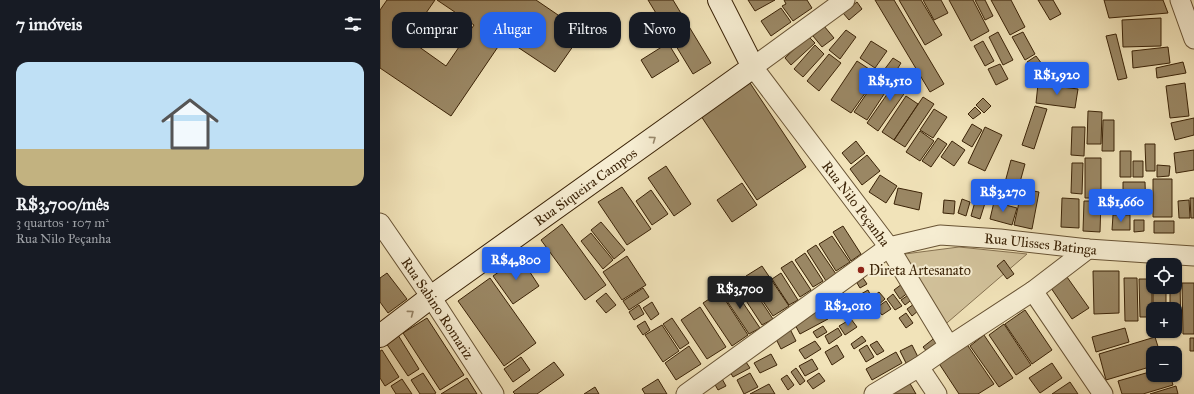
<!DOCTYPE html>
<html lang="pt">
<head>
<meta charset="utf-8">
<style>
  :root { --surface:#171b24; --page:#20242c; --text:#f1f3f6; --muted:#9ea1a6; --accent:#2563eb }
  body { margin:0; font-family:"IM FELL Great Primer",serif; background:var(--page); color:var(--text); height:100vh; display:flex; flex-direction:column; font-size:15px; white-space:nowrap }
  * { box-sizing:border-box; margin:0 }
  p { font-size:13px; color:var(--muted) }
  .icon { flex:none; width:22px; height:22px; fill:none; stroke:currentColor; stroke-width:2; stroke-linecap:round; stroke-linejoin:round }
  .map { position:relative; flex:1; overflow:hidden }
  .drawer { display:flex; flex-direction:column; background:var(--surface); width:380px }
  .drawer>* { flex:none }
  .guide { position:absolute; left:12px; top:12px; width:380px; height:36px; display:flex; gap:8px }
  .tools { position:absolute; left:766px; top:258px; display:grid; gap:8px }
  .tools a { display:grid; place-items:center; width:36px; height:36px; border-radius:8px; background:var(--surface); box-shadow:0 1px 3px #0004; font-size:20px }
  .price { position:absolute; translate:-50% -34px; padding:0 9px; border-radius:4px; background:var(--accent); color:#fff; font-size:13px; line-height:26px; filter:drop-shadow(0 1px 2px #0008) }
  .price::after { content:''; position:absolute; left:50%; top:24px; width:12px; height:9px; margin-left:-6px; background:inherit; clip-path:polygon(0 0,100% 0,50% 100%) }
  .price.selected { background:#222; color:#fff }
  ul { padding:0; list-style:none }
  li { display:grid; align-content:center; gap:8px; height:212px; padding:0 16px }
  li span { display:grid; place-items:center; height:124px; border-radius:12px; color:#555 }
  li>.icon { margin-inline-start:auto }
  span .icon { width:72px; height:72px; fill:#fffc; stroke-width:1 }
  li b { font-size:17px }
  h2 { display:flex; justify-content:space-between; align-items:center; height:48px; padding:0 16px; font-size:17px }
  .chip { padding:0 14px; border-radius:12px; background:var(--surface); box-shadow:0 1px 3px #0004; font-size:14px; line-height:36px }
  .chip.selected { background:var(--accent); color:#fff }
  main { display:flex; flex:1; min-height:0 }
  .map>svg:first-child { display:block }
  .green { fill:#d2c29b; stroke:#867251 }
  .building { fill:#9a8764; stroke:#3b2307 }
  .lines { fill:none; stroke-linecap:round; stroke-linejoin:round }
  .minor-casing { stroke:#685334; stroke-width:21 }
  .secondary-casing { stroke:#3b2307; stroke-width:24 }
  .minor { stroke:#f6edd2; stroke-width:19 }
  .secondary { stroke:#f6edd2; stroke-width:22 }
  .oneway { stroke:#98886c }
  .poi-dot { fill:#8f2418; stroke:#f6edd2; stroke-width:1.5 }
  .labels { text-anchor:middle; stroke-width:4; stroke-linejoin:round; paint-order:stroke }
  .street-label { font-size:14px; fill:#3b2307; stroke:#f6edd2 }
  .poi-label { font-size:14px; fill:#3b2307; stroke:#f6edd2; text-anchor:start }
</style>
</head>
<body>
<main>
<section class="drawer">
<h2>7 imóveis<svg class="icon" aria-label="filters" viewBox="0 0 24 24"><path d="M4 7h16M4 17h16"/><circle cx="9" cy="7" r="2"/><circle cx="15" cy="17" r="2"/></svg></h2>
<ul>
<li><span style="background:linear-gradient(#bfe0f5 70%,#c2b280 0)"><svg class="icon" aria-label="home" viewBox="0 0 24 24"><path d="M3 11l9-7 9 7M6 9v11h12V9"/></svg></span><div><b>R$3,700/mês</b><p>3 quartos · 107 m²</p><p>Rua Nilo Peçanha</p></div></li>
</ul>
</section>
<div class="map">
<svg width="814" height="394" viewBox="0 0 814 394">
  <rect width="100%" height="100%" fill="#f1e3b9"/>
  <filter id="stains"><feTurbulence type="fractalNoise" baseFrequency=".005" numOctaves="4"/><feColorMatrix values="0 0 0 0 .2 0 0 0 0 .09 0 0 0 0 .02 0 0 0 .5 -.17"/></filter>
  <radialGradient id="worn" r=".72"><stop offset=".6" stop-color="#630" stop-opacity="0"/><stop offset="1" stop-color="#630" stop-opacity=".3"/></radialGradient>
  <path class="green" d="M579,247L647,254L561,328L517,255Z"/>
  <path class="building" d="M7,0H55L28,39L66,66L94,25L57,0H156L203,32L175,72L124,38L71,116L0,68V10Z
    M268,0H293L331,63L313,74Z
    M368,0H395L375,11Z
    M404,0H427L432,8L413,21L402,6L406,4Z
    M495,0H514L564,84L550,92Z
    M519,0H541L562,35L545,45Z
    M543,0H561L568,13L554,20Z
    M569,0H593L609,31L591,41Z
    M595,0H605L613,16L605,20Z
    M611,0H631L645,27L630,35Z
    M658,0H673L681,14L670,20Z
    M724,0H783L788,13L729,18Z
    M477,2L482,9L469,20L463,13Z
    M401,8L411,22L391,36L381,21Z
    M781,18V46L743,47L742,20Z
    M444,26L454,38L442,47L433,36Z
    M466,30L476,37L460,59L449,50Z
    M618,32L633,60L623,65L609,37Z
    M643,32L655,54L645,60L632,37Z
    M736,34L747,78L738,80L726,36Z
    M428,36L435,43L411,65L405,58Z
    M491,41L507,51L495,68L480,58Z
    M603,41L614,61L605,66L594,46Z
    M288,43L299,61L272,78L261,60Z
    M435,45L444,54L423,77L414,69Z
    M788,47L790,63L753,68L752,51Z
    M449,54L461,63L439,91L427,81Z
    M656,56L662,64L652,71L647,62Z
    M513,58L521,63L513,76L504,70Z
    M477,61L498,75L471,113L451,100Z
    M803,62L806,73L777,78L776,68Z
    M620,64L628,79L616,85L608,69Z
    M502,71L514,79L487,120L474,112Z
    M522,73L533,81L498,131L487,123Z
    M370,83L426,167L377,200L321,116Z
    M805,83L809,116L790,118L786,86Z
    M658,84L698,89L695,108L656,103Z
    M526,96L538,104L514,140L502,132Z
    M543,97L554,104L525,147L514,140Z
    M603,98L611,106L604,113L596,105Z
    M655,106L667,109L654,149L642,145Z
    M595,107L601,113L593,119L588,114Z
    M554,109L567,117L553,138L540,130Z
    M708,111L722,112L721,144H707Z
    M814,118V135L795,140L791,123Z
    M723,120H734V151H722Z
    M592,124L602,130L592,147L582,141Z
    M605,127L622,135L605,171L588,163Z
    M692,127H705L704,156L691,155Z
    M540,131L554,141L540,161L526,152Z
    M558,138L567,144L551,167L542,161Z
    M476,141L485,153L471,164L462,153Z
    M572,141L585,150L574,166L561,157Z
    M765,144H775V171H766Z
    M814,150V170L796,173L794,153Z
    M740,151H751V177H740Z
    M487,155L500,171L482,185L470,169Z
    M705,158H721V198H705Z
    M631,160L645,164L634,204L620,201Z
    M753,161H763V177H753Z
    M692,163H703L702,194L691,193Z
    M777,165L790,166L789,176L777,177Z
    M286,166L311,204L294,216L268,178Z
    M500,175L517,186L506,203L489,192Z
    M773,179H792V217H773Z
    M743,182H765L766,214H743Z
    M362,183L377,205L352,222L337,200Z
    M242,187L271,229L247,245L218,202Z
    M518,188L542,193L539,210L514,204Z
    M642,189L659,192L652,229L634,225Z
    M271,190L288,214L272,225L256,201Z
    M596,198L606,200L600,219L591,216Z
    M682,198L699,199V228L681,227Z
    M810,198H814V218H811Z
    M582,199L590,202L586,216L578,213Z
    M564,200L575,201L574,214L563,213Z
    M809,200L810,218H799L798,201Z
    M704,201H721L720,232L703,231Z
    M614,202L637,208L632,225L610,219Z
    M733,215H750V230H732Z
    M754,220H764V231L754,232Z
    M774,221H794V233H774Z
    M221,222L245,250L234,259L211,230Z
    M182,224L226,285L205,300L161,240Z
    M463,226L481,254L471,261L453,232Z
    M211,233L233,260L223,269L201,241Z
    M452,236L470,262L456,271L439,244Z
    M436,245L456,274L446,281L427,251Z
    M425,253L443,281L433,287L415,260Z
    M247,256L266,285L242,300L223,272Z
    M140,257L159,286L133,304L113,276Z
    M624,260L634,274L627,279L617,266Z
    M412,261L431,290L420,297L401,268Z
    M382,266L409,306L393,316L366,276Z
    M713,271H739V313L714,314Z
    M7,273L27,299L8,313L0,302V278Z
    M401,273L418,300L409,305L392,279Z
    M365,277L393,319L382,325L355,284Z
    M687,277L709,308L692,319L671,288Z
    M110,278L156,343L124,366L78,301Z
    M483,278L487,284L480,288L477,283Z
    M744,278H757L758,321H745Z
    M759,279H772V317H760Z
    M773,279V287H786V309H773Z
    M795,282H800L801,333L791,334V331H795V309H790V287H795Z
    M802,283H814V334H803Z
    M522,284L529,292L520,299L514,290Z
    M351,285L380,328L369,334L341,292Z
    M263,288L269,297L249,310L243,301Z
    M488,290L491,296L484,300L481,294Z
    M340,292L368,335L352,346L323,303Z
    M463,292L471,306L450,317L442,303Z
    M499,292L505,299L497,306L491,298Z
    M226,293L236,305L226,313L216,301Z
    M531,293L534,298L525,305L521,300Z
    M513,294L522,306L515,310L507,299Z
    M489,299L495,309L484,317L477,307Z
    M506,301L511,309L502,315L496,308Z
    M272,302L279,314L271,320L263,308Z
    M534,304L539,310L532,316L527,309Z
    M259,305L264,314L254,320L249,312Z
    M441,306L448,319L420,334L413,321Z
    M320,307L346,347L327,359L301,320Z
    M645,310L672,350L652,364L625,324Z
    M526,313L533,323L526,328L519,318Z
    M47,318L84,375L60,390L23,333Z
    M292,318L309,343L300,349L283,324Z
    M471,319L477,327L465,335L459,326Z
    M265,321L270,330L263,335L257,326Z
    M624,324L651,365L636,375L609,335Z
    M282,325L299,351L283,362L265,335Z
    M443,326L447,332L437,338L433,332Z
    M458,328L462,335L449,344L445,336Z
    M745,328L749,342L716,352L712,337Z
    M410,329L416,341L401,349L395,337Z
    M18,335L39,369L28,376L6,343Z
    M604,335L633,378L619,387L590,346Z
    M482,336L486,341L474,349L471,344Z
    M557,336L563,344L549,354L543,347Z
    M775,337L780,353H773V366L726,380L719,354Z
    M810,338H814V351H810Z
    M435,341L441,349L425,359L419,350Z
    M497,341L504,351L497,355L490,345Z
    M586,343L614,384L598,394H579L558,362Z
    M457,345L464,357L452,365L445,352Z
    M487,345L494,357L486,362L479,350Z
    M532,345L538,357L526,363L520,351Z
    M309,346L321,364L296,380L285,363Z
    M2,350L19,377L5,386L0,378V351Z
    M516,352L522,363L492,380L486,369Z
    M391,354L397,365L380,373L374,363Z
    M141,357L150,370L133,382L124,369Z
    M432,359L438,369L425,376L419,366Z
    M174,362L184,375L157,394H135L133,392Z
    M366,362L370,368L353,377L349,370Z
    M672,363L682,378L660,393L649,378Z
    M416,368L425,381L420,385L411,372Z
    M773,371V375H790L793,385L763,394H742L738,381Z
    M43,373L56,393L54,394H40L31,380Z
    M370,373L378,387L364,394L357,380Z
    M439,373L445,381L433,389L427,381Z
    M407,375L414,385L408,390L401,379Z
    M341,377L346,386L338,390L333,381Z
    M87,378L97,394H61Z
    M22,379L32,394H16L11,386Z
    M278,379L287,394H265L262,389Z
    M528,380L536,394H504Z
    M690,382L698,394H672Z
    M389,384L395,394H370Z
    M796,386L798,394H770Z
    M215,387L219,394H204Z"/>
  <g class="lines">
    <defs>
      <g id="minor">
        <path id="s1" d="M465,0L373,67L509,247L569,346"/>
        <path d="M800,0L814,39"/>
        <path id="s2" d="M0,223L51,297L114,394"/>
        <path d="M653,291L723,394"/>
        <path d="M539,367L557,394"/>
        <path id="s3" d="M306,394L509,247L560,235L620,239L708,249L814,256"/>
        <path d="M494,394L539,367L569,346L653,291L708,249"/>
      </g>
      <g id="secondary">
        <path id="s4" d="M0,336L51,297L373,67L339,0"/>
      </g>
    </defs>
    <use href="#minor" class="minor-casing"/>
    <use href="#secondary" class="secondary-casing"/>
    <use href="#minor" class="minor"/>
    <use href="#secondary" class="secondary"/>
  </g>
  <defs><path id="oneway-chevron" d="M-2-3.5L2.5 0L-2 3.5" fill="none" stroke-width="1.6" stroke-linecap="round" stroke-linejoin="round"/></defs>
  <g class="oneway">
    <use href="#oneway-chevron" transform="translate(273 139) rotate(-36)"/>
    <use href="#oneway-chevron" transform="translate(31 313) rotate(-37)"/>
  </g>
  <circle class="poi-dot" cx="481" cy="270" r="4"/>
  <g class="labels">
    <g class="street-label">
      <text dy="5" stroke="none"><textPath href="#s4" startOffset="254">Rua Siqueira Campos</textPath></text>
      <text dy="5" stroke="none"><textPath href="#s1" startOffset="285">Rua Nilo Peçanha</textPath></text>
      <text dy="5" stroke="none"><textPath href="#s3" startOffset="404">Rua Ulisses Batinga</textPath></text>
      <text dy="5" stroke="none"><textPath href="#s2" startOffset="103">Rua Sabino Romariz</textPath></text>
    </g>
    <g class="poi-label">
      <text x="489" y="275">Direta Artesanato</text>
    </g>
  </g>
  <rect width="100%" height="100%" filter="url(#stains)"/>
  <rect width="100%" height="100%" fill="url(#worn)"/>
</svg>
<div class="tools">
<a><svg class="icon" aria-label="locate" viewBox="0 0 24 24"><circle cx="12" cy="12" r="6"/><path d="M12 2v4M12 18v4M2 12h4M18 12h4"/></svg></a>
<a>+</a>
<a>−</a>
</div>
<b class="price" style="left:677px;top:96px">R$1,920</b>
<b class="price" style="left:510px;top:102px">R$1,510</b>
<b class="price" style="left:623px;top:213px">R$3,270</b>
<b class="price" style="left:741px;top:223px">R$1,660</b>
<b class="price" style="left:136px;top:281px">R$4,800</b>
<b class="price selected" style="left:360px;top:310px">R$3,700</b>
<b class="price" style="left:468px;top:327px">R$2,010</b>
<div class="guide">
<a class="chip">Comprar</a>
<a class="chip selected">Alugar</a>
<a class="chip">Filtros</a>
<a class="chip">Novo</a>
</div>
</div>
</main>
</body>
</html>
